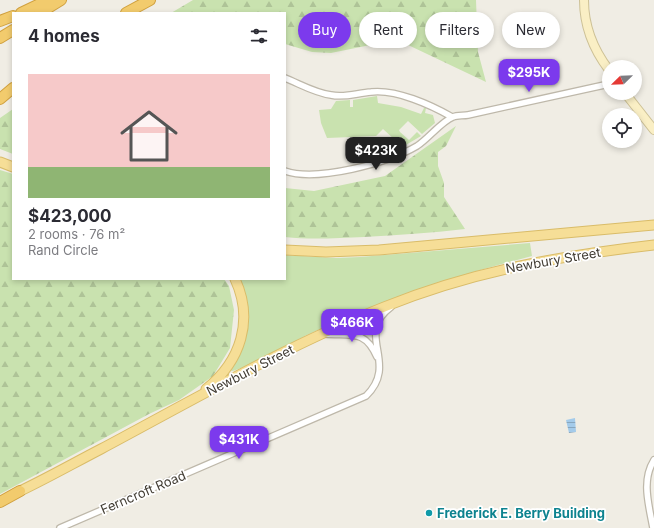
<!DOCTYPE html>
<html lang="en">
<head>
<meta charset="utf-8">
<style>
  :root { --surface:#fff; --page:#f7f7f7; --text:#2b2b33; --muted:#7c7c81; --accent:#7c3aed }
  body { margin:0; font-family:Inter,sans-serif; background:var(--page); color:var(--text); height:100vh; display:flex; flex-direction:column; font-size:15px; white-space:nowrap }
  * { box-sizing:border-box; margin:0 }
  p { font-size:13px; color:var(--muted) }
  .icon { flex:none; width:22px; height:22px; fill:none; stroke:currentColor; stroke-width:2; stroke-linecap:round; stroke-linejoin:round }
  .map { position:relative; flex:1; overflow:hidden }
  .side { position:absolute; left:12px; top:12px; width:274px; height:268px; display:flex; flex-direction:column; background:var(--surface); border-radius:0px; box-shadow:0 2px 6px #0003 }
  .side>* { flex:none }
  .hud { position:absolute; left:298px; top:12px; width:296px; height:36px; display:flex; gap:8px }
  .needle { width:26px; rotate:247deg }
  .tools { position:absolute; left:602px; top:60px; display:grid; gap:8px }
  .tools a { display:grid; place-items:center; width:40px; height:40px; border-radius:50%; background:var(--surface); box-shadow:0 2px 6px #0003; font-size:20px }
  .price { position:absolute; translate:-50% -34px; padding:0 9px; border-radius:8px; background:var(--accent); color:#fff; font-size:13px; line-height:26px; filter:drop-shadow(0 1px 2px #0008) }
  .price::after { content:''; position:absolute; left:50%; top:24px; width:12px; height:9px; margin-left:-6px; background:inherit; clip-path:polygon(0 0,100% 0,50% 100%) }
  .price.selected { background:#222; color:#fff }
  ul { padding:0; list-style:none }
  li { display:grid; align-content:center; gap:8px; height:212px; padding:0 16px }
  li span { display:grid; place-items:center; height:124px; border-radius:0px; color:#555 }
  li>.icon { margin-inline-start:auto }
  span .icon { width:72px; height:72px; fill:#fffc; stroke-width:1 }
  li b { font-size:17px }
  h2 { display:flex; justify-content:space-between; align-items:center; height:48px; padding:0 16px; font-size:17px }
  .chip { padding:0 14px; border-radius:18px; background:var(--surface); box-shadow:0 2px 6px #0003; font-size:14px; line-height:36px }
  .chip.selected { background:var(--accent); color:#fff }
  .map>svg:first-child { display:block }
  .green { fill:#c9e2af }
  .forest { fill:url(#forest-firs) }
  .water { fill:url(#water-rules) }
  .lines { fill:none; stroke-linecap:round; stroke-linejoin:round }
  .street-casing { stroke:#beb8aa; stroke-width:8 }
  .secondary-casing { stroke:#cdc196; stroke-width:10 }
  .primary-casing { stroke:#d9bc69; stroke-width:11 }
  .highway-casing { stroke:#d0a03e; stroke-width:12 }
  .street { stroke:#fff; stroke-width:5.5 }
  .secondary { stroke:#faefc5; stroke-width:8 }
  .primary { stroke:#f6de97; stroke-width:9 }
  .highway { stroke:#f2cb6d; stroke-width:10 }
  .culture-dot { fill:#0f9aa8; stroke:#fff; stroke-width:1.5 }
  .labels { text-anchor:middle; stroke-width:3.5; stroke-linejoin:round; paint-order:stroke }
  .street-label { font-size:13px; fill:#423d34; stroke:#fff }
  .culture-label { font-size:13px; font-weight:bold; fill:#0d838f; stroke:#fff; text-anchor:start }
</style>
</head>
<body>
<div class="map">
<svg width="654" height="528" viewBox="0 0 654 528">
  <defs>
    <pattern id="forest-firs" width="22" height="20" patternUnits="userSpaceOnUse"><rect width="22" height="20" fill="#c9e2af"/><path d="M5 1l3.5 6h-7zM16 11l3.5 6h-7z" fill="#aec397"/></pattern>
    <pattern id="water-rules" width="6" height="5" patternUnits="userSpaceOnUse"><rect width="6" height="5" fill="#a4cbea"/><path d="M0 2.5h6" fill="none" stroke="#87a6be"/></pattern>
  </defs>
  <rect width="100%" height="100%" fill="#f0ede4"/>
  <path class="green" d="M377,96L378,103L401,107L421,114L424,108H426L425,113L433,115L435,123L422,134L408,121L399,130L400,132L409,140L417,132L421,136L399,149H387L395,140L383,129L376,136L327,138L321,123L319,110L331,109L336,101L350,100V107H353V100Z
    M530,243L532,256C454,276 379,301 307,335C295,341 239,372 231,371C252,335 251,318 239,279H285V255L336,258L360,257Z"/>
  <path class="forest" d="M193,0H476L478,52L486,82L406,44L390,41L331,53L312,52L285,44V13H171Z
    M13,109V154L0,149V118Z
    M456,126L446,146L438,152V166L444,183V197L465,229C431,233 398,235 364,237C338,238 311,240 285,237V188L314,191L385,176Z
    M0,170L13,174V279H224L229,286L234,310L230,348L213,376L179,400L149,414L0,494Z"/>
  <path class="water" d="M575,418L576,432L569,433L566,420Z"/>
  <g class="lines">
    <defs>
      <path id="street" d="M285,78C300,84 315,93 331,95C345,98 357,93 371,92C396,89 431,105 452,117
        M285,171C317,182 388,163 417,146C428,139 442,121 453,117C457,115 463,116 468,115L609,84
        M325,334C351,336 365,329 377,357
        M60,528L366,396C400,363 354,334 391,307
        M653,528C649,505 641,481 654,460"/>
      <path id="secondary" d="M584,0C584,26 593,49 609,70
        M625,93L654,130"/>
      <path id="primary" d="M0,162L13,167
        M285,250L326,252L379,250L654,225
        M206,389C241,361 254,320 235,279
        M14,494C44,480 72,464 101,449C193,400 286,346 384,307C473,271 559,256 654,245"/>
      <path id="highway" d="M21,13L48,0
        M40,13L61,0
        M126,13L150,0
        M0,21L13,16
        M0,38L13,30
        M0,99L13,88
        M0,502L20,491"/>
    </defs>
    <use href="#street" class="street-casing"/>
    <use href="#secondary" class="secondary-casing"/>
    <use href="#primary" class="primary-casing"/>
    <use href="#highway" class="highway-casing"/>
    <use href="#street" class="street"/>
    <use href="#secondary" class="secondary"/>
    <use href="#primary" class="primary"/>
    <use href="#highway" class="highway"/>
  </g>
  <circle class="culture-dot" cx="429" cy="513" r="4"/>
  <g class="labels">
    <g class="street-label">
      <text transform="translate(553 260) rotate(-10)" y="5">Newbury Street</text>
      <text transform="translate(250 370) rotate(-27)" y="5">Newbury Street</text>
      <text transform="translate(143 492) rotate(-23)" y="5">Ferncroft Road</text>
    </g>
    <g class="culture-label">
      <text x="437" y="518">Frederick E. Berry Building</text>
    </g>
  </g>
</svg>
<div class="tools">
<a><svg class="needle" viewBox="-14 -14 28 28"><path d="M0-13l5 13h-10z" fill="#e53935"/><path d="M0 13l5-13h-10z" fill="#7c7c81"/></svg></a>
<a><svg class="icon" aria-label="locate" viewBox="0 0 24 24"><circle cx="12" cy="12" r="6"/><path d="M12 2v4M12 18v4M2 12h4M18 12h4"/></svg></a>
</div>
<b class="price" style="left:529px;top:93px">$295K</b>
<b class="price selected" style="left:376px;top:171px">$423K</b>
<b class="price" style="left:352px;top:343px">$466K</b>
<b class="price" style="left:239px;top:460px">$431K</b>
<div class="hud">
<a class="chip selected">Buy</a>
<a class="chip">Rent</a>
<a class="chip">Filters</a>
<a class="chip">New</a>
</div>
<section class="side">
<h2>4 homes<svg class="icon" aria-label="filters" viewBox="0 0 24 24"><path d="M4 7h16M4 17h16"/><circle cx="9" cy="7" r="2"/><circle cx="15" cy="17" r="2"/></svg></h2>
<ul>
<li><span style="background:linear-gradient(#f6c9c9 75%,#8fb573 0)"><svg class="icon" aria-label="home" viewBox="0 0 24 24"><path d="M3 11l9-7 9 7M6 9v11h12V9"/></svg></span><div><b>$423,000</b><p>2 rooms · 76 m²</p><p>Rand Circle</p></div></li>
</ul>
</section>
</div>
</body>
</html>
